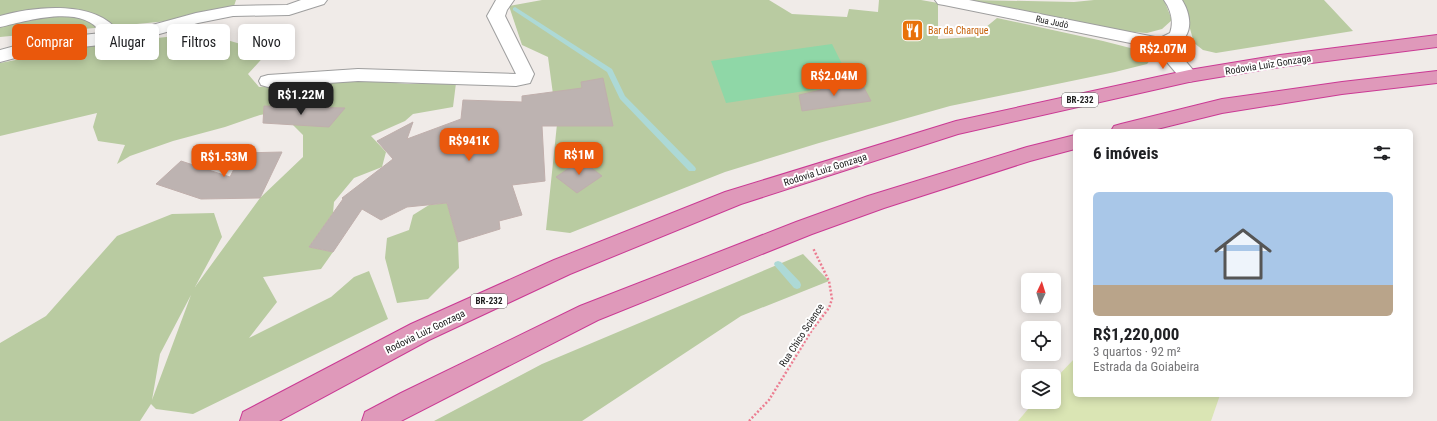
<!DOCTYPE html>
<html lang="pt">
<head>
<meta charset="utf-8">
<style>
  :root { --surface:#fff; --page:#f2f2f2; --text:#202124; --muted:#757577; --line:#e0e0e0; --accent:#ea580c }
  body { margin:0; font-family:"Roboto Condensed",sans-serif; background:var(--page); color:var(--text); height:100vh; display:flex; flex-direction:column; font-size:15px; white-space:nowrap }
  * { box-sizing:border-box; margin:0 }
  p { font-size:13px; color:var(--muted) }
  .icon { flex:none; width:22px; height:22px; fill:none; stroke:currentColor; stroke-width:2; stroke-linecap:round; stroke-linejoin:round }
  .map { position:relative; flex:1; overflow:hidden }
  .details { position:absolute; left:1073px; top:129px; width:340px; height:268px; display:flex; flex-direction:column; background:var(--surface); border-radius:6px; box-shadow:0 2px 10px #0003 }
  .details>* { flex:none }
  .top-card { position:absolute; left:12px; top:24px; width:380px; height:36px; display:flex; gap:8px }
  .needle { width:26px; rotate:4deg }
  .tools { position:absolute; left:1021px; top:273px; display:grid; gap:8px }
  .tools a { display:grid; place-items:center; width:40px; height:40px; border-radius:6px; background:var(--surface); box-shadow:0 2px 10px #0003; font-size:20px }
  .price { position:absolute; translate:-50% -34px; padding:0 9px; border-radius:8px; background:var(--accent); color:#fff; font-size:13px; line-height:26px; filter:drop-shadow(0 1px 2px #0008) }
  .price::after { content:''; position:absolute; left:50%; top:24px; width:12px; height:9px; margin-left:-6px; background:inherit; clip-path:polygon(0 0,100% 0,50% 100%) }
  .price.on { background:#222; color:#fff }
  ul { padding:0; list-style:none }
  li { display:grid; align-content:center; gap:8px; height:212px; padding:0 20px }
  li+li { border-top:1px solid var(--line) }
  li span { display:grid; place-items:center; height:124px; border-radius:6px; color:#555 }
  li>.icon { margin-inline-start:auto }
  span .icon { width:72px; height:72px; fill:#fffc; stroke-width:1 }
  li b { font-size:17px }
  h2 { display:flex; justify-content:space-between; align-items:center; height:48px; padding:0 20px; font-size:17px }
  .chip { padding:0 14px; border-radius:6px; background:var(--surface); box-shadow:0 2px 10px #0003; font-size:14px; line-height:36px }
  .chip.on { background:var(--accent); color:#fff }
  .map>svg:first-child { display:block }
  .grass { fill:#dae5b4 }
  .forest { fill:#b9cba1; fill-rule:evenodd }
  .pitch { fill:#8fd7a7 }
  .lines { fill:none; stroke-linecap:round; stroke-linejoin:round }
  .stream { fill:#add9d6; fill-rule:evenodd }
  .building { fill:#bdb3b1; stroke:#c0afac }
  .street-casing { stroke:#9e9e9e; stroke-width:2 }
  .highway-casing { stroke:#ca3a94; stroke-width:2 }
  .path { stroke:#ec7d91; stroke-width:2.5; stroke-dasharray:2 2; stroke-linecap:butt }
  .street { fill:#fff; fill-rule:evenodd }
  .highway { fill:#df99ba; fill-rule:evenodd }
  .labels { text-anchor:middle; stroke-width:4; stroke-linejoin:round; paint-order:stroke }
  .far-street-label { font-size:9px; fill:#212121; stroke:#fff }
  .shield { fill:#fff; stroke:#646464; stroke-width:1 }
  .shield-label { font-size:9px; font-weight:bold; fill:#212121 }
  .food-label { font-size:10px; fill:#c56008; stroke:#fff; text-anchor:start }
  .street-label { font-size:10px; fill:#212121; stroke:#fff }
</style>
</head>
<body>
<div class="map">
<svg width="1437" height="421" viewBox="0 0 1437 421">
  <rect width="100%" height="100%" fill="#f0ebe8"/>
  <path class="grass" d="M1075,358V395H1220L1211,421H1018L1034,402H1054V380Z"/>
  <path class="forest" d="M0,0H236L231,15L0,37Z
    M542,0H769L792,14L847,17L849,9L878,12L879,0H921L938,3V39L974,37L997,18L1103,41L1146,52L1153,57L1147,64L1115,72L950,106L819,143L725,172L570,233L546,230L557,124L548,57L522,45L509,6Z
    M971,0L1074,2L1094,0H1164L1172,20L1162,29L1147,33L1120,31Z
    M1182,0H1324L1353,31L1216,53L1203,50L1194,43Z
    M203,33L268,52L248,74L259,87L344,79L409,84L456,83L453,107L413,114L405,121L371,136L386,152L382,167L354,178L334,202L333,213L309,247L333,252L321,269L263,277L277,302L249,338L331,297L354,277L369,271L388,319L193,414L156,409L151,404L140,421H0V343L46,316L117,236L172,214L214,213L222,237L195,287L260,198L303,157V135L293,125L287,110L260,115L225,127L173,141L130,156L117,164L125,145L98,141L93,127L97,113L0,136V63L93,45ZM191,295L152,400L160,354Z
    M447,203L458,242L459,268L428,299L397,303L385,258L387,238L409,230L413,215L429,205Z
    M803,254L829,281L741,316L582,421H434L542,364Z"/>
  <path class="pitch" d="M832,44L852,84L726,103L711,61Z"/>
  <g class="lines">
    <path class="stream" d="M515,7L612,69L625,96L695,167L696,169L695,171H689L620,99L607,72L513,10V8Z
      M778,261L781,262L800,282L801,285L800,288L797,289L794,288L775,266L774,264L775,262Z"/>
  </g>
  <path class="building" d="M603,78L613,126H542L545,181L512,185L522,215L499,221L500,229L458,242L447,203L407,207L381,220L362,209L333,252L309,247L343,199L342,198L393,159L377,141L413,122L407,139L461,119L463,100L522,102V96L582,88L581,82Z
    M861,82L871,101L802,111L799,95L821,90L820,88Z
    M264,106L345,108L329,127L263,123Z
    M282,152L260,198L201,199L156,184L181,161L230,177L242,153Z
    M581,160L602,176L577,193L556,177Z"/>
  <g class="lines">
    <defs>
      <path id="street" d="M301,0H327L324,4L289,15L233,16L198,23L135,41L38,52L0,62V50L37,40L101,33C83,3 26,21 0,27V16C35,6 95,0 118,31L134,30L196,13L233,6L287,5Z
        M496,0H514L507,10L505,16L534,74L530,83L516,86L358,81L268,87L261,85L259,81L261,77L268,75L358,69L516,74L487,16Z
        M935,0H969L1160,38L1170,33C1174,22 1171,10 1164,0H1182C1192,16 1194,38 1173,46L1198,76L1196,80L1189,82L1182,80L1155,48L944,5L938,4Z"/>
      <path id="highway" d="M1437,35V47L1280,67L1189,82L958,134L741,204L570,274L429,340L279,421H240L243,412L411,324L554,260L725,192L956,121L1189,70L1280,55Z
        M1437,71V83L1342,94L1222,113L1149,131H1111L1114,126L1121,124L1222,99L1342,82Z
        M1075,135V149L1030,161L884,208L812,234L598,320L401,421H362L365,412L401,393L580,306L796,222L868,196L1027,147Z"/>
    </defs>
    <use href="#street" class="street-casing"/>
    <use href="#highway" class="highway-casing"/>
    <path class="path" d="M749,421L769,400L812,330L829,308L832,299L829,281L813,248"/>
    <use href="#street" class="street"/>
    <use href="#highway" class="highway"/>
  </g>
  <defs>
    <symbol id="restaurant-square" viewBox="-11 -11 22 22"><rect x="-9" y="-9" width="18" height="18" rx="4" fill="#e8710a" stroke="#fff"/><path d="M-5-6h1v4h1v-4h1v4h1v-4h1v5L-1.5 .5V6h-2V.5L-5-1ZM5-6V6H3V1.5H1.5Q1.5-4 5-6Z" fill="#fff"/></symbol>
  </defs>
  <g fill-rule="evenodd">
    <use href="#restaurant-square" x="900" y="18" width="25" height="25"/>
  </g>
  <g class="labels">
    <g class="far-street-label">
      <text transform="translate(1052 22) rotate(12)" y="3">Rua Judô</text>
    </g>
    <g class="shield">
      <rect x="1062" y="93" width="36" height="14" rx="3"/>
      <rect x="471" y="294" width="36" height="14" rx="3"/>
    </g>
    <g class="shield-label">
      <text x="1080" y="103">BR-232</text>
      <text x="489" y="304">BR-232</text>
    </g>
    <g class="food-label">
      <text x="928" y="34">Bar da Charque</text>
    </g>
    <g class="street-label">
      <text transform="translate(1268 64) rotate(-9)" y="4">Rodovia Luiz Gonzaga</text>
      <text transform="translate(825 169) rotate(-18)" y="4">Rodovia Luiz Gonzaga</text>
      <text transform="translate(425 331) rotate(-26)" y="4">Rodovia Luiz Gonzaga</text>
      <text transform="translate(801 335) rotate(-57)" y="4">Rua Chico Science</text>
    </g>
  </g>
</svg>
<div class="tools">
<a><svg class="needle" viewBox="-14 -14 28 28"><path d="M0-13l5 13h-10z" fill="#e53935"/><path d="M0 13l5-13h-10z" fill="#757577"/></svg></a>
<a><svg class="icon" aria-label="locate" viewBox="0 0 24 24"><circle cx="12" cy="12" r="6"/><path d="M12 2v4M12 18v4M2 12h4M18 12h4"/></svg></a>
<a><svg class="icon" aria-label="layers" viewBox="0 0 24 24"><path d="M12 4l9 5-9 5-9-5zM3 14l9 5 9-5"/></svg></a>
</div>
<b class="price" style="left:1163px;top:70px">R$2.07M</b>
<b class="price" style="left:834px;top:97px">R$2.04M</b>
<b class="price on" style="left:301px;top:116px">R$1.22M</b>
<b class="price" style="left:469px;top:162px">R$941K</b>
<b class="price" style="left:579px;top:176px">R$1M</b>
<b class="price" style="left:224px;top:178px">R$1.53M</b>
<div class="top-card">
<a class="chip on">Comprar</a>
<a class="chip">Alugar</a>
<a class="chip">Filtros</a>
<a class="chip">Novo</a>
</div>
<section class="details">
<h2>6 imóveis<svg class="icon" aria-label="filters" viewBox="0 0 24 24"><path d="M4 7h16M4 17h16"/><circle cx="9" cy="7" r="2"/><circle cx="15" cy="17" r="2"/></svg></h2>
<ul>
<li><span style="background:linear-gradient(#a9c7e8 75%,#b9a48a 0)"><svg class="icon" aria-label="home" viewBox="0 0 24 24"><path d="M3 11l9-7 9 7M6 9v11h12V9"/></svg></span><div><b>R$1,220,000</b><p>3 quartos · 92 m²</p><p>Estrada da Goiabeira</p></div></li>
</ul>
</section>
</div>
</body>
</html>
